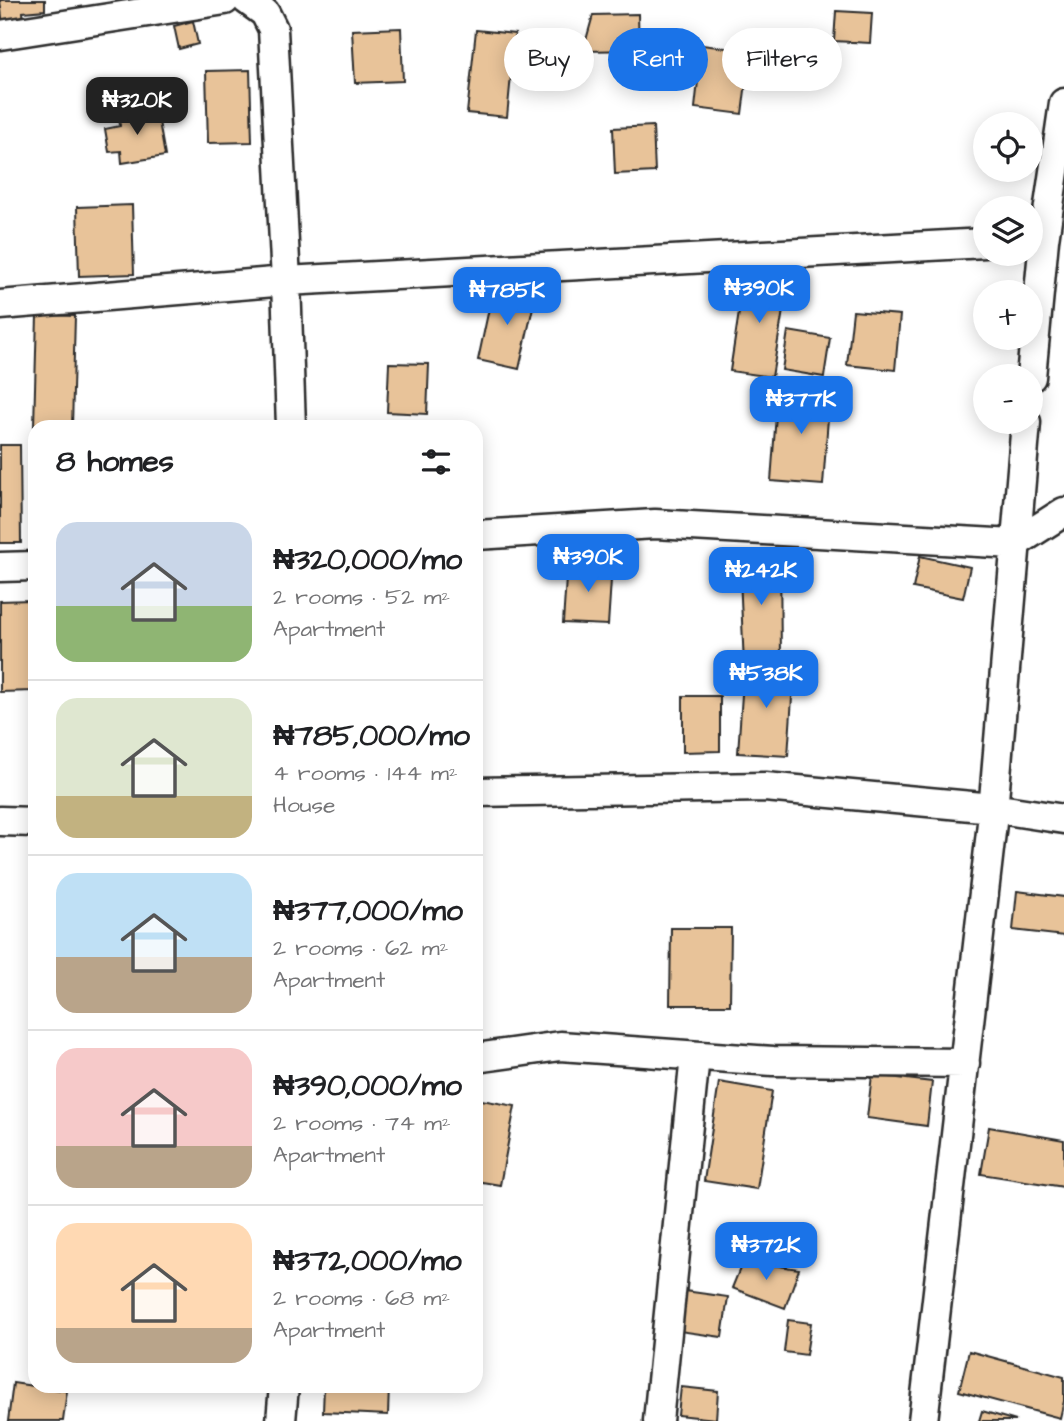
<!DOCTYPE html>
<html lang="en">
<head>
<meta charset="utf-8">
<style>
  :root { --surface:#fff; --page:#f6f6f6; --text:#202124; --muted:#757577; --line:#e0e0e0; --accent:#1a73e8 }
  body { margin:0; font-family:"Architects Daughter",sans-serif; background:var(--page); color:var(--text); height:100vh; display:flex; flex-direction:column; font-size:26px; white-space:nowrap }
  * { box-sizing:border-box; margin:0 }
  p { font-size:23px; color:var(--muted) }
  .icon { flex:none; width:38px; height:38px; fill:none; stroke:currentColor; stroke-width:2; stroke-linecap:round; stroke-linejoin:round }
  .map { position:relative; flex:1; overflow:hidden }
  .details { position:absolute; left:28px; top:420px; width:455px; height:973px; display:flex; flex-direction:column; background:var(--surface); border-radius:21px; box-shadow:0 4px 18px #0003 }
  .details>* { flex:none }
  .top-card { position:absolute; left:504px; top:28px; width:455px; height:63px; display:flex; gap:14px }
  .fabs { position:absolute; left:973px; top:112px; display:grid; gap:14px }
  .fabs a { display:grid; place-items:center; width:70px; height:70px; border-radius:50%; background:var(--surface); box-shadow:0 4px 18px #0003; font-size:35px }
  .price { position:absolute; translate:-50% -60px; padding:0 16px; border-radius:14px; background:var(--accent); color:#fff; font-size:23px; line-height:46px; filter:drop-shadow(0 2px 4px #0008) }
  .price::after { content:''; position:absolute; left:50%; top:42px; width:21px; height:16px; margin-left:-10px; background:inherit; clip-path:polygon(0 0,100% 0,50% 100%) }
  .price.selected { background:#222; color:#fff }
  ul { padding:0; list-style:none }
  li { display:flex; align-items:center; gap:21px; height:175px; padding:0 28px }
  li+li { border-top:2px solid var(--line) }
  li span { display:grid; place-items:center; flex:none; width:196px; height:140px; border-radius:21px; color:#555 }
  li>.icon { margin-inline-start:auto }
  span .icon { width:84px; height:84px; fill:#fffc; stroke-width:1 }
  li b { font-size:30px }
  h2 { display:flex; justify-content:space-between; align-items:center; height:84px; padding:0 28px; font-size:30px }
  .chip { padding:0 24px; border-radius:32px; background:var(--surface); box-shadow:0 4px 18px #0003; font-size:24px; line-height:63px }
  .chip.selected { background:var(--accent); color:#fff }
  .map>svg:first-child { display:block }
  .building { fill:#e8c399; stroke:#2b2b2b; stroke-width:2 }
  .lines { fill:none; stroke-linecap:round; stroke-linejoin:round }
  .minor-casing { stroke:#2b2b2b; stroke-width:33 }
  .minor { stroke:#fff; stroke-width:28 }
</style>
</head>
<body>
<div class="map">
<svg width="1064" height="1421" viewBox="0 0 1064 1421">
  <rect width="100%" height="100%" fill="#fff"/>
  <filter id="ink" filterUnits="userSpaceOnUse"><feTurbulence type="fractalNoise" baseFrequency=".0143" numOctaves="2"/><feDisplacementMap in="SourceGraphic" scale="14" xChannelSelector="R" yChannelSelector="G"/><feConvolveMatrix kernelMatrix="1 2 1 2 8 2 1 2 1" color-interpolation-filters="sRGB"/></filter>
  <g filter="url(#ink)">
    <path class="building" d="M0,0H45V10L23,12L24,24L3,26Z
      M836,11L872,13L870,43L834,41Z
      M638,14L639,50L583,51L593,15Z
      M193,21L198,44L179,49L174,26Z
      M401,28L403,81L355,83L352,30Z
      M476,30L515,34L507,117L467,113Z
      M702,45L750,51L742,114L695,108Z
      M761,54L801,65L795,85L755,74Z
      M250,70L252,142L208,143L206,71Z
      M157,110L165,156L122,163L121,151L109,152L105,129L120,126L119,116Z
      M653,126L655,172L615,174L613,128Z
      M132,205L134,274L79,276L77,207Z
      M745,273L788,280L772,377L730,371Z
      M494,285L536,294L519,369L478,360Z
      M853,311L900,315L895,370L847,365Z
      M37,315L75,316L72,427L34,426Z
      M788,331L830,338L824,377L782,370Z
      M389,363L429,364L427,414L387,412Z
      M778,388L830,391L823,485L771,481Z
      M0,445H20L21,543H0Z
      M739,554H780L781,659L744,665Z
      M920,556L970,567L963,598L913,588Z
      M567,563L612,565L608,625L563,623Z
      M31,600L34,691L0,692V601Z
      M744,665L794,668L788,756L738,753Z
      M683,696H720V751L683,752Z
      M1017,891L1064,897V936L1013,930Z
      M671,928H731L730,1005H670Z
      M872,1075L932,1082L927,1126L867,1118Z
      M719,1082L772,1091L757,1189L704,1181Z
      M476,1099L515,1106L500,1185L476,1181Z
      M989,1127L1064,1140V1187L981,1174Z
      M743,1261L799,1269L785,1308L732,1288Z
      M685,1291L728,1297L722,1337L679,1331Z
      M788,1320L811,1323L806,1355L784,1352Z
      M969,1351L1064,1377V1401L1060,1418L959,1391Z
      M13,1383L67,1391L63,1421H8Z
      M324,1386H389L388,1415L323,1412Z
      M681,1387L718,1391L716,1419L678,1415Z
      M982,1411L1016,1421H979Z"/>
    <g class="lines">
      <defs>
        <path id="minor" d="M247,0L265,13L273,29L286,281L291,427
          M0,35L225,0
          M0,305L286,281L985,243
          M1031,377L1044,240L1064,103
          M476,535L655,524L1014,544L1064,512
          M0,567L35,566
          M476,792L765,787L993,808L1064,819
          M0,821L35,822
          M476,1058L560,1046L773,1061L965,1063
          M281,1421L284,1386
          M658,1421L695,1056
          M923,1421L992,823L1026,422"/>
      </defs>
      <use href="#minor" class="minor-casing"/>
      <use href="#minor" class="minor"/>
    </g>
  </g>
</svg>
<div class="fabs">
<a><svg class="icon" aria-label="locate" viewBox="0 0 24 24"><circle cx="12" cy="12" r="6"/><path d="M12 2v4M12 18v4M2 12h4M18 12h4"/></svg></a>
<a><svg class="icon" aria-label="layers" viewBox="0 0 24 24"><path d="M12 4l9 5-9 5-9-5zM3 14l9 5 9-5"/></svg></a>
<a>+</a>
<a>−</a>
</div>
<b class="price selected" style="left:137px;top:137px">₦320K</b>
<b class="price" style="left:759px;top:325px">₦390K</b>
<b class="price" style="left:507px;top:327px">₦785K</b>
<b class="price" style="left:801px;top:436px">₦377K</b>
<b class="price" style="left:588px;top:594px">₦390K</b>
<b class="price" style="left:761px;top:607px">₦242K</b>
<b class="price" style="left:766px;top:710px">₦538K</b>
<b class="price" style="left:766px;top:1282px">₦372K</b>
<div class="top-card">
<a class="chip">Buy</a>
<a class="chip selected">Rent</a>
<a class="chip">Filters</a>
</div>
<section class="details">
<h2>8 homes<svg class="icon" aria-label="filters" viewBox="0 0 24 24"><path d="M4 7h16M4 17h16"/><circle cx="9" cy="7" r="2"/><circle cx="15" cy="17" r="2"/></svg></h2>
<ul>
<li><span style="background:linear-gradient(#c9d6e8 60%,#8fb573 0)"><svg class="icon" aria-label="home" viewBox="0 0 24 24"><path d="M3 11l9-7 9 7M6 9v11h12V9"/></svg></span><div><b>₦320,000/mo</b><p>2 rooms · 52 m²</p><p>Apartment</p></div></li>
<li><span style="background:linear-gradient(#dfe7d0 70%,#c2b280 0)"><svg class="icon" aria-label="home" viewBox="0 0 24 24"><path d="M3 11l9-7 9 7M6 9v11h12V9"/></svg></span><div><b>₦785,000/mo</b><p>4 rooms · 144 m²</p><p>House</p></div></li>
<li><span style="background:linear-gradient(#bfe0f5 60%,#b9a48a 0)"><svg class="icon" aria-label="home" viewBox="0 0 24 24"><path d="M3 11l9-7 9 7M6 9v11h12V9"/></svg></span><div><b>₦377,000/mo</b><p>2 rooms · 62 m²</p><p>Apartment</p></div></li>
<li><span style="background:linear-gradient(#f6c9c9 70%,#b9a48a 0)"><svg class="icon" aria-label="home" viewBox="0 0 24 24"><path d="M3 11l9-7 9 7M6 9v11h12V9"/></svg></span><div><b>₦390,000/mo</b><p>2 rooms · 74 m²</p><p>Apartment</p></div></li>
<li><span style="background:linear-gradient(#ffd9b3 75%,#b9a48a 0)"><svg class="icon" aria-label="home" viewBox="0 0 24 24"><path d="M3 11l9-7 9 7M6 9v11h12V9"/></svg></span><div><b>₦372,000/mo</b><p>2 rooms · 68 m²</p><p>Apartment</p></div></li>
</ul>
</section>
</div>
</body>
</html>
